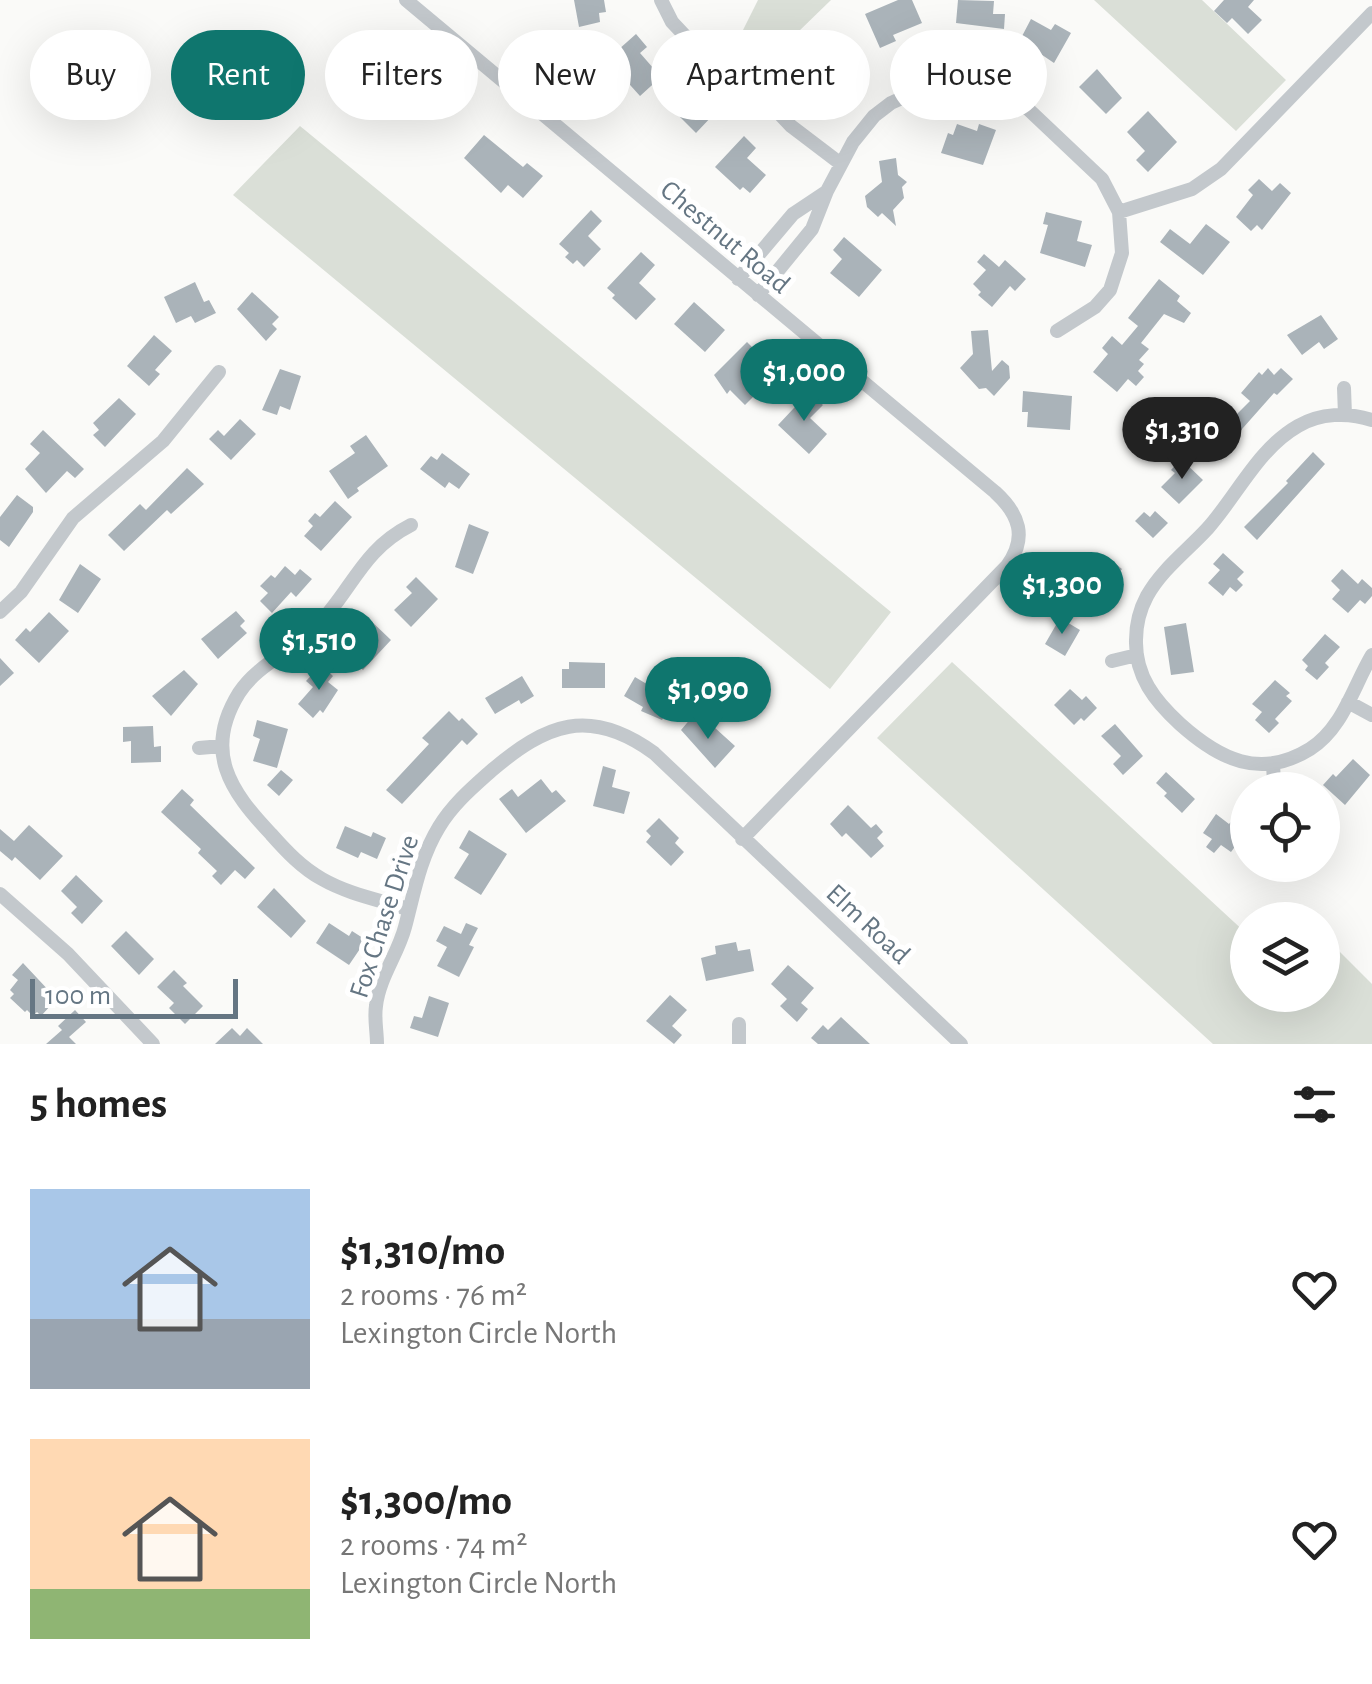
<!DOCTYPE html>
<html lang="en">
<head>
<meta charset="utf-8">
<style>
  :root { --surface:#fff; --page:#f2f2f2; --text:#222; --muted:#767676; --accent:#0f766e }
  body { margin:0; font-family:"Alegreya Sans",sans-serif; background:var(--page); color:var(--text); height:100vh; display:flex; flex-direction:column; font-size:38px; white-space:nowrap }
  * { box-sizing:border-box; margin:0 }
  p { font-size:32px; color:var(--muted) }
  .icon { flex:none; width:55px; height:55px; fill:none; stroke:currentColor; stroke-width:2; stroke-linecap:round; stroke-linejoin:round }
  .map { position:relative; height:1044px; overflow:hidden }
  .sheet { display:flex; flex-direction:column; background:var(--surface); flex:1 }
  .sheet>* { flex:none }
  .guide { position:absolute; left:30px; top:30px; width:1312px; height:90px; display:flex; gap:20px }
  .buttons { position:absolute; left:1230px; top:772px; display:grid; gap:20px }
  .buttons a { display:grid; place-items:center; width:110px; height:110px; border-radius:50%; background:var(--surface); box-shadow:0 10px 40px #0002; font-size:50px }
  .scale { position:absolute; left:30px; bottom:25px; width:208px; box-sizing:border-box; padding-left:10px; border:5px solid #657683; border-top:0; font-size:28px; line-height:35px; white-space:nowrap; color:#657683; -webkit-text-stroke:8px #fff; paint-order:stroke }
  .price { position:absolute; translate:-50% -85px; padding:0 22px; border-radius:35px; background:var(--accent); color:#fff; font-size:32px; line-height:65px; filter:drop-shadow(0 2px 5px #0008) }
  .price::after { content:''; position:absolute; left:50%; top:60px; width:30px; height:22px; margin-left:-15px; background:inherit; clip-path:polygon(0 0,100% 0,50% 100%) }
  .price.current { background:#222; color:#fff }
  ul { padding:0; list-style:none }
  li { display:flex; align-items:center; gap:30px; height:250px; padding:0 30px }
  li span { display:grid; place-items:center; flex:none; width:280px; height:200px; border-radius:0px; color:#555 }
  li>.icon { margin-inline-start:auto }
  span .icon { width:120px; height:120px; fill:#fffc; stroke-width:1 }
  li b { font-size:42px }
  h2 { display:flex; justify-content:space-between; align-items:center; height:120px; padding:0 30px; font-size:42px }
  .chip { padding:0 35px; border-radius:45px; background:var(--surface); box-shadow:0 10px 40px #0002; font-size:35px; line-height:90px }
  .chip.current { background:var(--accent); color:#fff }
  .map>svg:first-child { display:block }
  .green { fill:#dadfd7 }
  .building { fill:#aab3b9 }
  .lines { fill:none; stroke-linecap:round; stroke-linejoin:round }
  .street { stroke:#c3c8cc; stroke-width:14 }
  .labels { text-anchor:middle; stroke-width:10; stroke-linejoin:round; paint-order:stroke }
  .street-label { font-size:28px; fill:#657683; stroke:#fff }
</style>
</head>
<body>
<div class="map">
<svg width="1372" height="1044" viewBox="0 0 1372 1044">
  <rect width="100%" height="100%" fill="#fafaf8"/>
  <path class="green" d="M758,0H831L761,68L735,46Z
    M1094,0H1202L1286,80L1236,131Z
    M300,126L891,612L830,689L233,195Z
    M952,662L1247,934L1248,995H1322L1323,935L1372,984V1044H1213L877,738Z"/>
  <path class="building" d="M574,0H604L606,12L599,13L600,22L579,27Z
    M898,0H912L922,23L893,35L896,41L880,48L865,14Z
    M958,0L994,1L993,14H1005L1004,29L956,23Z
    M1224,0H1254L1248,7L1262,20L1248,34L1232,18L1227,23L1214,11Z
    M1031,19L1051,30L1055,24L1071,33L1054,63L1020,40Z
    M636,34L647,47L640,53L661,77L640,96L622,76L618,80L611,71L617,66L613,62L622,54L618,50Z
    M841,45L852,69L815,87L804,63Z
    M1097,69L1122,98L1106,114L1079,87Z
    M692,81L704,92L698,99L714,114L696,133L669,106Z
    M427,88L444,105L430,119L413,102Z
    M1148,111L1177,142L1148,172L1136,160L1145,151L1127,132Z
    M957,124L977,131L979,124L996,130L983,165L941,153L948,133L953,135Z
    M484,135L523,167L527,163L543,176L523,198L508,185L501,193L464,158Z
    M744,136L756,148L747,158L766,175L750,193L743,187L740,190L715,167Z
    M896,158L898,175L907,182L902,187L904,198L893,210L896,226L882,213L878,217L867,207L865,196L882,182L879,161Z
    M1259,179L1272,191L1280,183L1291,193L1262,230L1257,225L1251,231L1236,217L1253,195L1248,190Z
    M591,210L602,221L588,236L601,249L584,267L577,260L573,264L565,257L569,253L559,244Z
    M1046,212L1082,221L1077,241L1092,245L1085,267L1040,253L1048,225L1043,224Z
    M1206,224L1230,242L1203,275L1160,242L1170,229L1190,244Z
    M844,237L882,270L859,297L830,273L842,259L833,250Z
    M641,252L655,265L639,283L656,299L636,320L612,298L615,295L607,288Z
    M984,254L999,267L1005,260L1026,279L1015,291L1010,286L992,307L978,295L981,292L973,284L986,270L977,262Z
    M1159,279L1180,296L1177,301L1191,313L1184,323L1164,314L1141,343L1149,349L1139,360L1144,364L1138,371L1144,377L1136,386L1128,379L1117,392L1093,372L1108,354L1102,348L1112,336L1122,345L1138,326L1128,318Z
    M195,282L204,302L209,300L216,313L195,323L191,316L176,323L164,297Z
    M252,292L279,317L272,324L277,329L266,341L237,309Z
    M694,302L725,330L705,352L674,324Z
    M1321,315L1338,339L1324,349L1319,342L1302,355L1287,335Z
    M988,330L992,371L1002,360L1009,366L1010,378L994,396L986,388L979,389L960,368L973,354L971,331Z
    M154,335L172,351L155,370L160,374L149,386L127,366Z
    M747,342L760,355L744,370L762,388L745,405L730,390L727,394L714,375Z
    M1268,368L1274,375L1281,368L1293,379L1277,395L1274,393L1219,455L1209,445L1215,439L1207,432L1225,414L1231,420L1250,401L1241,393L1259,372L1262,375Z
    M280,369L301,376L290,410L280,406L277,415L262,410Z
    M1023,391L1072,396L1070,430L1027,427L1028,412H1022Z
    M809,392L823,405L810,418L827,434L809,454L778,425Z
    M119,398L136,414L105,447L93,435L99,430L93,423Z
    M240,419L256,434L231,460L209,439L218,430L224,436Z
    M43,430L84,469L75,478L67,471L46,493L25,469L40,453L30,444Z
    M366,435L388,466L357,488L359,491L348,499L329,471L355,453L350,446Z
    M1313,452L1325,464L1257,540L1244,527L1288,483L1286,481Z
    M442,453L470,474L459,489L449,482L445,488L420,469L431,456L437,460Z
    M1181,459L1203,480L1179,504L1161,487L1175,473L1171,470Z
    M187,468L204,484L171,514L167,510L124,551L108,535L140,504L146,510Z
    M17,495L33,507V512L9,547L0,540V517Z
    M335,501L352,517L321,551L304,536L313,526L308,521L315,513L320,517Z
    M1155,511L1168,523L1153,538L1135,521L1144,512L1150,517Z
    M469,524L489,532L473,574L455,567Z
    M1223,553L1244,572L1237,579L1243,585L1236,592L1230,587L1223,596L1208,583L1220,570L1213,564Z
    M1107,557L1122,569L1107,588L1114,593L1105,603L1082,584L1098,560L1101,563Z
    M80,564L101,579L78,613L59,600Z
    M285,566L295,575L300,569L312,579L296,597L291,592L272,613L260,601L268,593L260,586L271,575L275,578Z
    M1342,569L1358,584L1362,579L1372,588V596L1365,604L1360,600L1348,613L1332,599L1340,590L1331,581Z
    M416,577L438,599L411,627L394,610L412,593L406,587Z
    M236,611L245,621L240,626L247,633L218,659L201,639Z
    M49,612L69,631L39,663L15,640L26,628L30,632Z
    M1060,618L1080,630L1065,656L1045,644Z
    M369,619L391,640L363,670L346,654L363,636L358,631Z
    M1186,623L1194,672L1171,675L1164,627Z
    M1325,634L1340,647L1325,663L1329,667L1317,680L1305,670L1308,666L1302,660Z
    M0,658L14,673L0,686Z
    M569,662L605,663V688H562V669H569Z
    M321,665L333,676L328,682L338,690L323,713L320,710L313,718L298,704L313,687L306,681Z
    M184,670L198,684L171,716L152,696Z
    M522,676L534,696L521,704L519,700L495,714L485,698Z
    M635,677L665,695L661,703L669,708L662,720L641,711L643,707L624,696Z
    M1275,680L1290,693L1286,696L1292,701L1275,719L1279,723L1269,733L1255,720L1262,712L1252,704Z
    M1070,689L1082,700L1086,696L1097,708L1084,721L1081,718L1074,725L1054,705Z
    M449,711L459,721L462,718L478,734L467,745L462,740L402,804L386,790L429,744L422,738Z
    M692,717L709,733L714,727L735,746L715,768L681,730Z
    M257,720L288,729L277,768L253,761L260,739L253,736Z
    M1115,724L1143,756L1123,775L1113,764L1121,756L1101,736Z
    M153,726L154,747L161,746V762L131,763V741L123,742V727Z
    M1353,759L1370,775L1345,805L1323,785L1333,774L1336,777Z
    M603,766L616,770L612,787L630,792L624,814L593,806Z
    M281,770L293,780L279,796L267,785Z
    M1166,772L1195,799L1182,813L1164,796L1167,793L1156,783Z
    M541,779L552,793L556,790L566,801L526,833L499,799L512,789L518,797Z
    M182,789L194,800L190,805L255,868L245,879L235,870L221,885L212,876L217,871L198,853L201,849L161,812Z
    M848,805L871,828L876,824L883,832L877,838L884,846L871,858L846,833L842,837L830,824Z
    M1216,814L1229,824L1233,819L1248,829L1231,852L1221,845L1214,853L1206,847L1212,839L1203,833Z
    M659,818L679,838L675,843L684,852L671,866L646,842L651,836L646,831Z
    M29,825L63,856L40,880L15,857L12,861L0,851V829L14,841Z
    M345,826L371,837L373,832L386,838L377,859L361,852L358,858L336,848Z
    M469,830L507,854L481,895L454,878L469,854L459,848Z
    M76,875L103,901L82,924L71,913L77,907L61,891Z
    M274,888L306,921L291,938L257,907Z
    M329,923L349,936L352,931L366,940L349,965L316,943Z
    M466,923L478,928L469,945L474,947L459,977L437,966L447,947L436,941L444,926L461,934Z
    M126,931L154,959L139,975L111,946Z
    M736,942L738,951L750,949L754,971L706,981L701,958L716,954L715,946Z
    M23,963L52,994L47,999L52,1004L41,1016L37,1012L33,1016L27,1010L25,1012L10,998L14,994L10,990L18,980L12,975Z
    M788,965L814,988L801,1003L808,1009L797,1022L780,1006L787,999L771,984Z
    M174,970L187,983L183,986L203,1006L185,1024L169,1008L174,1003L157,987Z
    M670,995L687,1010L672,1026L682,1035L674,1044L646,1021Z
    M429,996L449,1003L438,1037L410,1028L414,1016L422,1018Z
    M75,1010L86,1022L69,1037L76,1044H46L62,1030L58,1026Z
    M841,1017L870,1044H818L811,1038L823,1025L828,1030Z
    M232,1028L240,1036L247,1028L263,1044H215Z"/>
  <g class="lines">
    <path class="street" d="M406,0L995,492C1019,514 1028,537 1007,566L742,839
      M661,0L672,22L687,38L739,71L791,126L841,164
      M1119,212L1192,189L1221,169L1372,13
      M738,279L793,214L826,192
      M758,295L812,229L827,191L853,142L874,116L891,103L924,88L966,84L993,91L1028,109L1102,179L1119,212L1122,253L1110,290L1095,307L1057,331
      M1344,388L1345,415
      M1372,420C1348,412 1320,413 1298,426C1258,449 1238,494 1208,528C1188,550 1162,569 1147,596C1140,609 1136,624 1136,640C1135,676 1155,701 1180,724C1219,759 1260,780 1310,749C1343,728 1353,687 1372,655
      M0,612L21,592L73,518L163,441L219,372
      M1112,661L1137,655
      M1348,702L1372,715
      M199,748L222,746
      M1273,763L1274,784
      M0,894L68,954L153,1044
      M408,909C380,900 348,894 322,879C302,868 286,851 271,834C230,791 203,751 239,693C257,665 291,652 314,629C352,592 360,551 411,525
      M739,1024V1044
      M377,1044C377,1031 374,1018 376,1006C379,978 398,954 405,927C414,893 420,858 439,827C453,804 472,788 491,771C546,724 589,706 654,753L961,1044"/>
  </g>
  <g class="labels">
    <g class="street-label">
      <text transform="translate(726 236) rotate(40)" y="10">Chestnut Road</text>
      <text transform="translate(383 916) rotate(-72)" y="10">Fox Chase Drive</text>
      <text transform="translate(869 923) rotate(43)" y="10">Elm Road</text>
    </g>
  </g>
</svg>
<div class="buttons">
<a><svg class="icon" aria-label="locate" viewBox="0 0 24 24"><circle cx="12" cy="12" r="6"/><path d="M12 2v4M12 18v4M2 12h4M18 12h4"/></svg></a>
<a><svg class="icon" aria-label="layers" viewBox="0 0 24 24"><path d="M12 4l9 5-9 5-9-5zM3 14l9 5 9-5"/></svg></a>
</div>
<div class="scale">100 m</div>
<b class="price" style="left:804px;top:424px">$1,000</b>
<b class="price current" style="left:1182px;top:482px">$1,310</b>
<b class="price" style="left:1062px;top:637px">$1,300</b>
<b class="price" style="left:319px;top:693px">$1,510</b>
<b class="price" style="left:708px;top:742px">$1,090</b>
<div class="guide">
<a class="chip">Buy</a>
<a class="chip current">Rent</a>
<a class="chip">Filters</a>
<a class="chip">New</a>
<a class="chip">Apartment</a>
<a class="chip">House</a>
</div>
</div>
<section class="sheet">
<h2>5 homes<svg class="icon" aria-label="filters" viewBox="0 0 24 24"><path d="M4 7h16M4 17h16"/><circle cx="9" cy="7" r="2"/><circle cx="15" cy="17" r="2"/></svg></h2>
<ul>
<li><span style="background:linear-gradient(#a9c7e8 65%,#9aa5b1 0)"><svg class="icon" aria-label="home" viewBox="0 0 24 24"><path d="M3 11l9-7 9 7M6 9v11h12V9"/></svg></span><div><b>$1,310/mo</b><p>2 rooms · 76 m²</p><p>Lexington Circle North</p></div><svg class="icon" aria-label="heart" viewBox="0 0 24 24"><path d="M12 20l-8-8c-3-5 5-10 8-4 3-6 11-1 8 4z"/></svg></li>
<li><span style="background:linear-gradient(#ffd9b3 75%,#8fb573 0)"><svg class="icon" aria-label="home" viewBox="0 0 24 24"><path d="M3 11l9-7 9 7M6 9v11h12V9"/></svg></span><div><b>$1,300/mo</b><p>2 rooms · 74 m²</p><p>Lexington Circle North</p></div><svg class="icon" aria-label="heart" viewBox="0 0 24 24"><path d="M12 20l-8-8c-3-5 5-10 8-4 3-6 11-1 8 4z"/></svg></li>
</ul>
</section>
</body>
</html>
